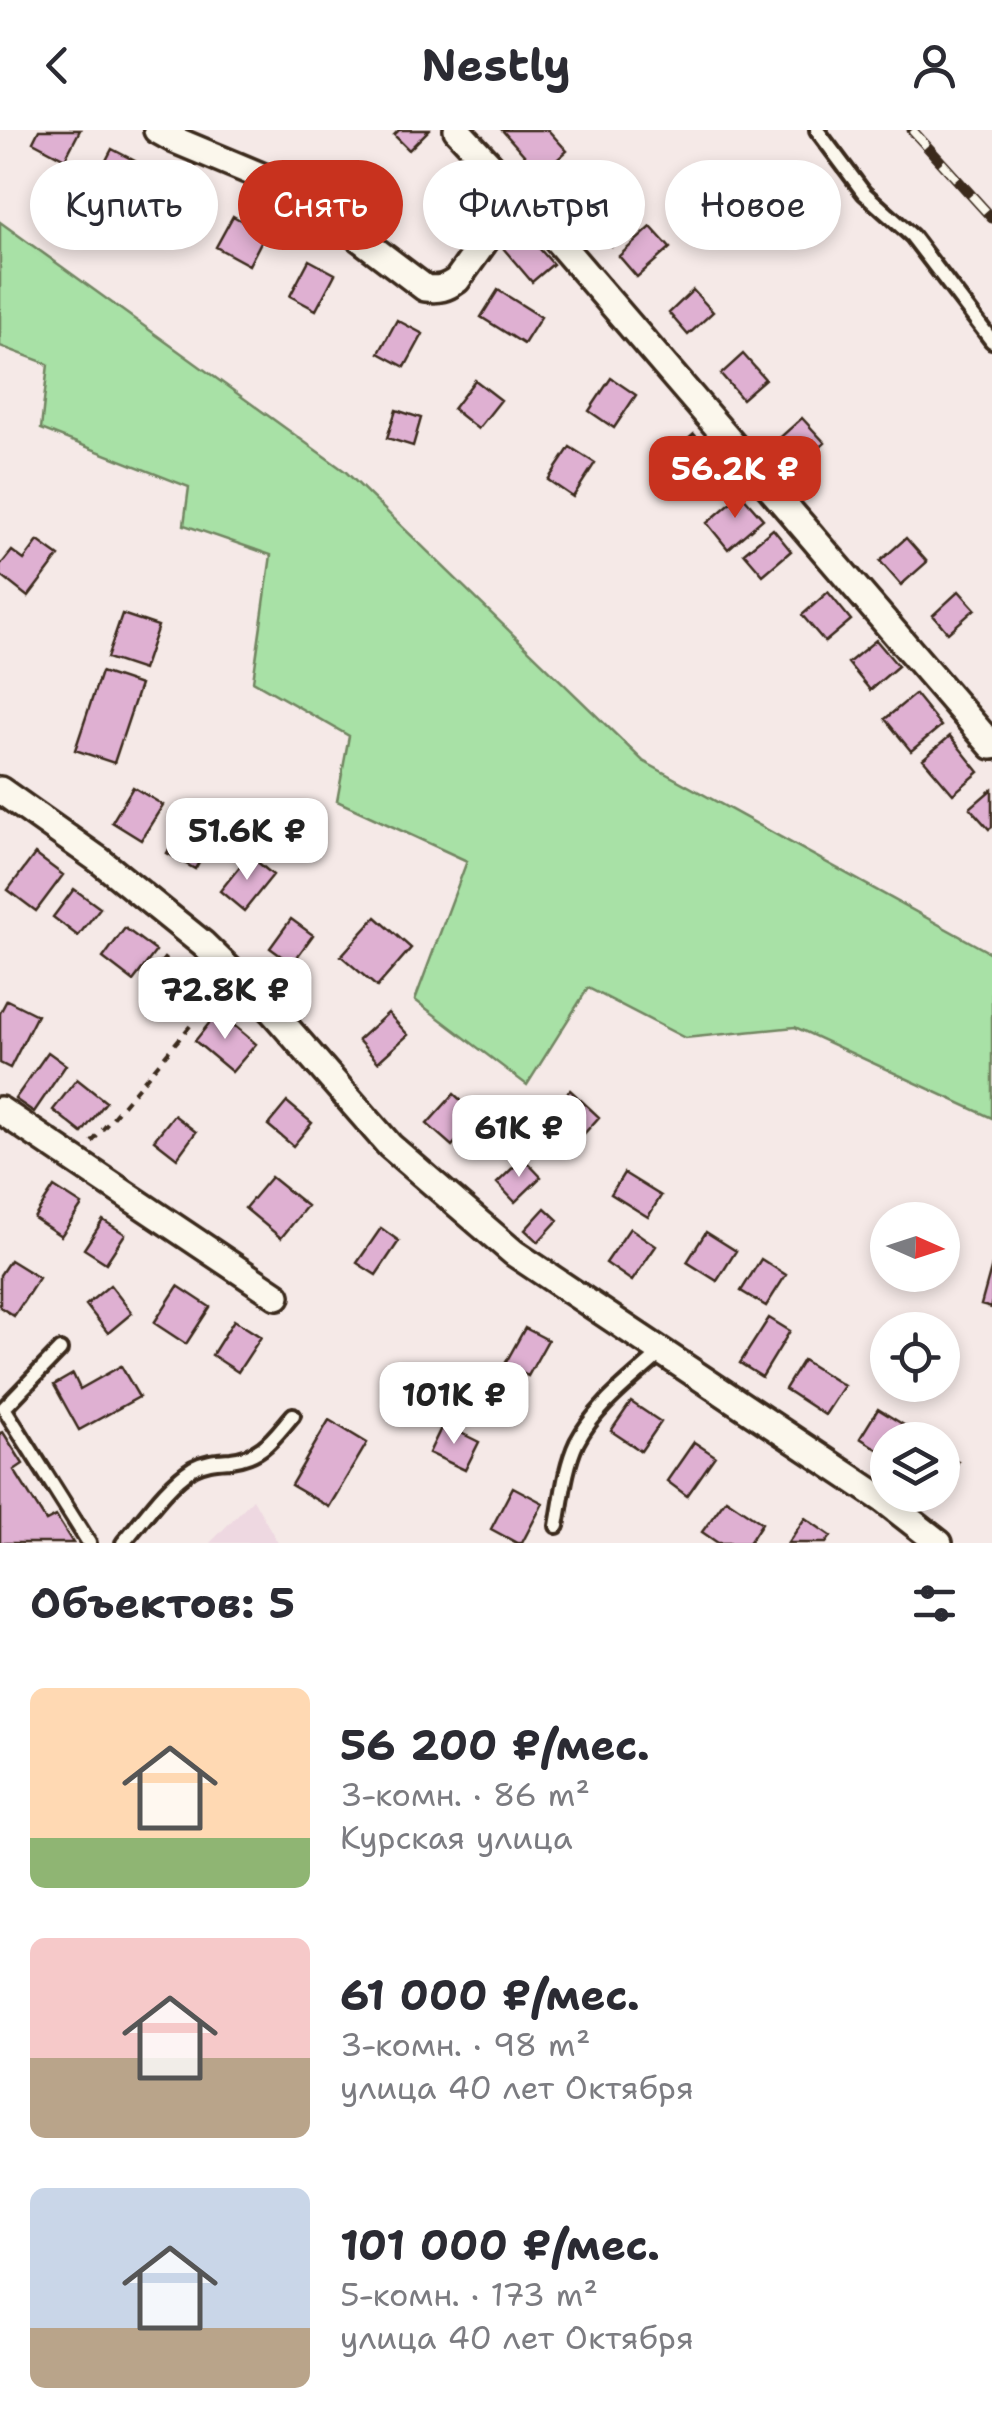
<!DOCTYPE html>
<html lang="ru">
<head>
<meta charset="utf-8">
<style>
  :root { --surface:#fff; --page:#f2f2f3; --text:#2b2b33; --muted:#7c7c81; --accent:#c8321e }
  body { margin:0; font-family:"Shantell Sans",sans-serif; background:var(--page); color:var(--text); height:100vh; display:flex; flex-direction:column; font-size:38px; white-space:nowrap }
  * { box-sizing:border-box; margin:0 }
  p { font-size:32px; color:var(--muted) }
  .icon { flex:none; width:55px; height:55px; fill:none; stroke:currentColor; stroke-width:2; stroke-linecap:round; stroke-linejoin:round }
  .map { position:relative; height:1413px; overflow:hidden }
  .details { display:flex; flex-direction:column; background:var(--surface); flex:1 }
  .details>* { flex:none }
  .hud { position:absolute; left:30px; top:30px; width:932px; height:90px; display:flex; gap:20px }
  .needle { width:65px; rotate:93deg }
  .buttons { position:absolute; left:870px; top:1072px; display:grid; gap:20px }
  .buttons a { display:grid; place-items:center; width:90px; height:90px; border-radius:50%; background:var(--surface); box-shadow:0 5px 15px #0003; font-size:50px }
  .price { position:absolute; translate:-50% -85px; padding:0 22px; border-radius:20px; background:#fff; color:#222; font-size:32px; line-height:65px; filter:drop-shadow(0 2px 5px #0008) }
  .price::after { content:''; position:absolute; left:50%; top:60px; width:30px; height:22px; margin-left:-15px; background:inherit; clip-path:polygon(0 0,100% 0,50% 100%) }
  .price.active { background:var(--accent); color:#fff }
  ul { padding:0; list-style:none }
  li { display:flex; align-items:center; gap:30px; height:250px; padding:0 30px }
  li span { display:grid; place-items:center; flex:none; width:280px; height:200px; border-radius:15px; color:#555 }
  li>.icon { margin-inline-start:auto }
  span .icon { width:120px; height:120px; fill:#fffc; stroke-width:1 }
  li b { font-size:42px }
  h2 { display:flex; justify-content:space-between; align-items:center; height:120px; padding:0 30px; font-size:42px }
  .pill { padding:0 35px; border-radius:45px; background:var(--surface); box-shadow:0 5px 15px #0003; font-size:35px; line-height:90px }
  .pill.active { background:var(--accent); color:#fff }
  header { display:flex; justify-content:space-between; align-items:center; height:130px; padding:0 30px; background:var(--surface); font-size:45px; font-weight:700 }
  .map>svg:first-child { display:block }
  .built { fill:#eed8e1 }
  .green { fill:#a8e1a6; stroke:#728662; stroke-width:2.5 }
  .building { fill:#dfb0d2; stroke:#3b2a1e; stroke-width:2.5 }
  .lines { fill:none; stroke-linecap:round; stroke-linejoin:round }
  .service-casing { stroke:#3b2a1e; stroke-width:20 }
  .minor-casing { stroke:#3b2a1e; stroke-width:32 }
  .path { stroke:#3b2a1e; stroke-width:4; stroke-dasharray:8 8; stroke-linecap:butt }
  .service { stroke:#fbf7ec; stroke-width:12 }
  .minor { stroke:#fbf7ec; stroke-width:25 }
  .rail-casing { stroke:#3b2a1e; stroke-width:11 }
  .rail { stroke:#fbf7ec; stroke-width:8; stroke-dasharray:22; stroke-linecap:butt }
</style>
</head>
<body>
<header><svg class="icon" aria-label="back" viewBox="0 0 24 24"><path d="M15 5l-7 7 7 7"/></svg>Nestly<svg class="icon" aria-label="person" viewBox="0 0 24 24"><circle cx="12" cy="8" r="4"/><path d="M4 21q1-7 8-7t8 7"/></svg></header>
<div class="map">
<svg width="992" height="1413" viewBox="0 0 992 1413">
  <rect width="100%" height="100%" fill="#f5e9e7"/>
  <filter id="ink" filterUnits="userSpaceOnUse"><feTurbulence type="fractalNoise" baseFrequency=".01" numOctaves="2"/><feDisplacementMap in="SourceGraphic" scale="20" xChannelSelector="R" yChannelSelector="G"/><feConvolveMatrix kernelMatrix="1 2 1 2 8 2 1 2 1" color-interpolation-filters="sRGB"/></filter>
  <g filter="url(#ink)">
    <path class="built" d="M253,1369L278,1413H210Z"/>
    <path class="green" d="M0,92L346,342L643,631L992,824V988L795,897L685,908L588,858L527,955L415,870L467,731L337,671L349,606L253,551L271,425L184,395L189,357L41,299L48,234L0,216Z"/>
    <path class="building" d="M39,0H80L65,29L33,12Z
      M399,0H429L409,20L394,5Z
      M502,0H548L567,21L541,44Z
      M112,19L135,31L118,64L95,52Z
      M483,53L500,70L474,95L457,78Z
      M178,55L204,69L188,99L162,85Z
      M620,64L643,89L612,116L590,91Z
      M233,86L265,104L249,135L216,117Z
      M651,97L670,118L637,147L619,126Z
      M524,101L553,134L532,152L503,118Z
      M309,130L335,144L316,180L290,166Z
      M498,160L541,187L524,214L481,187Z
      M693,160L713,182L688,205L669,183Z
      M397,190L423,204L405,237L379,223Z
      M743,224L765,249L742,269L721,244Z
      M611,248L636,265L614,298L589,281Z
      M475,250L501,270L478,299L453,279Z
      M396,280L421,288L413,316L387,308Z
      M802,288L825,313L797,338L775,312Z
      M694,304L717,330L689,354L666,328Z
      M570,317L595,333L573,367L548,350Z
      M741,364L763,389L728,419L707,393Z
      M773,399L791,421L763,445L744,423Z
      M906,408L927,432L901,455L880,431Z
      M38,411L59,426L28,467L0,445V436L12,421L24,430Z
      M959,461L975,479L948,503L933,485Z
      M828,462L851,490L825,512L802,485Z
      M122,484L158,496L143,540L107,528Z
      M876,510L898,536L870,560L848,533Z
      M101,542L140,555L114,633L75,620Z
      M915,564L941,596L911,621L885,589Z
      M950,606L979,642L953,664L923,629Z
      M133,657L163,675L141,710L112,692Z
      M992,659V697L989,699L970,678Z
      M188,686L216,703L195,739L167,723Z
      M35,724L63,745L36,781L8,760Z
      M249,725L273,745L244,781L220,761Z
      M74,759L100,778L78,806L53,787Z
      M376,787L411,818L377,857L341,826Z
      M291,789L313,805L292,834L270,818Z
      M125,798L156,821L133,851L103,828Z
      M164,828L190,850L171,873L145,851Z
      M7,870L37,885L10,938L0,933V883Z
      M218,882L256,914L232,942L195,911Z
      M388,883L408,905L378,932L358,910Z
      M48,922L66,935L34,982L15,969Z
      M77,949L106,972L82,1003L53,980Z
      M570,960L599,987L573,1016L543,990Z
      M454,964L478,986L452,1016L427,994Z
      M287,972L312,993L293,1016L268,995Z
      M174,985L196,1002L177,1028L154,1010Z
      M523,1028L541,1047L515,1072L497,1053Z
      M624,1043L661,1066L648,1087L611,1064Z
      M271,1047L307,1076L281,1108L245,1078Z
      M54,1057L82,1075L61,1106L34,1088Z
      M545,1078L558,1090L538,1112L525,1100Z
      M103,1090L125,1104L106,1133L84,1119Z
      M381,1098L399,1111L376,1145L357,1133Z
      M630,1098L656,1116L632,1151L606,1133Z
      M706,1102L736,1121L717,1151L687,1132Z
      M761,1129L786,1145L766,1176L741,1161Z
      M10,1130L39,1148L14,1186L0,1177V1145Z
      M992,1135V1178L981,1175Z
      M110,1155L132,1183L108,1203L86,1175Z
      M178,1156L210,1177L186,1214L154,1193Z
      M769,1188L790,1201L762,1247L740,1233Z
      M234,1190L261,1207L238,1242L212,1225Z
      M525,1198L548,1210L528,1246L505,1234Z
      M803,1230L844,1256L825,1285L785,1259Z
      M121,1236L139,1267L79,1300L54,1255L73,1244L80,1259Z
      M631,1272L661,1292L641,1321L611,1301Z
      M878,1279L912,1300L905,1310H888V1326L860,1308Z
      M329,1290L367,1313L329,1377L291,1355Z
      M443,1294L479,1312L465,1340L429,1323Z
      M3,1302L23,1334L14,1340L46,1391L56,1386L73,1413H0V1303Z
      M694,1312L715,1326L687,1366L667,1351Z
      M942,1325L958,1332L946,1360L942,1358Z
      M513,1357L543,1373L522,1413H517L491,1399Z
      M726,1369L762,1393L749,1413H718L702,1402Z
      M805,1388L831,1406L826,1413H788Z"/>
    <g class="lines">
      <defs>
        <path id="service" d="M817,0L864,63L912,106L992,211
          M60,1220L4,1278L89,1413
          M557,1396C562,1369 565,1337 577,1312C596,1275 633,1249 663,1221
          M123,1413C143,1390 167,1354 193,1338C206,1331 217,1331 231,1330C263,1326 273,1308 293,1285"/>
        <path id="minor" d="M157,0L175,10L297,61L425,158C439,160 446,158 457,150L518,65
          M457,0L518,65L992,616
          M0,660L99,730L203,814L272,881L390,1016L514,1123L884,1370L939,1413
          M0,980L277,1166"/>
      </defs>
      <use href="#service" class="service-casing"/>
      <use href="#minor" class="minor-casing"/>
      <path class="path" d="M92,1012L218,863"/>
      <use href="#service" class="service"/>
      <use href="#minor" class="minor"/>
      <defs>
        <path id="rail" d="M912,0L992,88"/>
      </defs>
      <use href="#rail" class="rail-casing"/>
      <use href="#rail" class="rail"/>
    </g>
  </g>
</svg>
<div class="buttons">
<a><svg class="needle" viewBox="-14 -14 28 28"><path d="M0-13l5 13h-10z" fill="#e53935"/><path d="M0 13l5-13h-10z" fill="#7c7c81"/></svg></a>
<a><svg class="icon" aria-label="locate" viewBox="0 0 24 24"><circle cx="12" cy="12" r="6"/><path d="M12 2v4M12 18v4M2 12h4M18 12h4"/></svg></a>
<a><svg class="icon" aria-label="layers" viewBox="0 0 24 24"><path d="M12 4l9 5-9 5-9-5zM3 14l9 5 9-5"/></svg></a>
</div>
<b class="price active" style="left:735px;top:391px">56.2K ₽</b>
<b class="price" style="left:247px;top:753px">51.6K ₽</b>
<b class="price" style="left:225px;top:912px">72.8K ₽</b>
<b class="price" style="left:519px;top:1050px">61K ₽</b>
<b class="price" style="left:454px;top:1317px">101K ₽</b>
<div class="hud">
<a class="pill">Купить</a>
<a class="pill active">Снять</a>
<a class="pill">Фильтры</a>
<a class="pill">Новое</a>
</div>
</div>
<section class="details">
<h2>Объектов: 5<svg class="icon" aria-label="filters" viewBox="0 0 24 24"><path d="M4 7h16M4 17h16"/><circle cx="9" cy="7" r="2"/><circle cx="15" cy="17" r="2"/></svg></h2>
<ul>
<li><span style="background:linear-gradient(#ffd9b3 75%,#8fb573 0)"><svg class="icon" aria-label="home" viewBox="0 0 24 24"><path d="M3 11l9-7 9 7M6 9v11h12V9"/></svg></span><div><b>56 200 ₽/мес.</b><p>3-комн. · 86 m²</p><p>Курская улица</p></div></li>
<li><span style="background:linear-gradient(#f6c9c9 60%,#b9a48a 0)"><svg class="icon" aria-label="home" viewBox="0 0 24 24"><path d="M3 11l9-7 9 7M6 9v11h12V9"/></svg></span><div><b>61 000 ₽/мес.</b><p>3-комн. · 98 m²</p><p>улица 40 лет Октября</p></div></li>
<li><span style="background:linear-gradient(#c9d6e8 70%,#b9a48a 0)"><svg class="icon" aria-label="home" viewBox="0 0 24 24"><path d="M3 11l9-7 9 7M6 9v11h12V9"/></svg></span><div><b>101 000 ₽/мес.</b><p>5-комн. · 173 m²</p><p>улица 40 лет Октября</p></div></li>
</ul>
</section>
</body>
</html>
